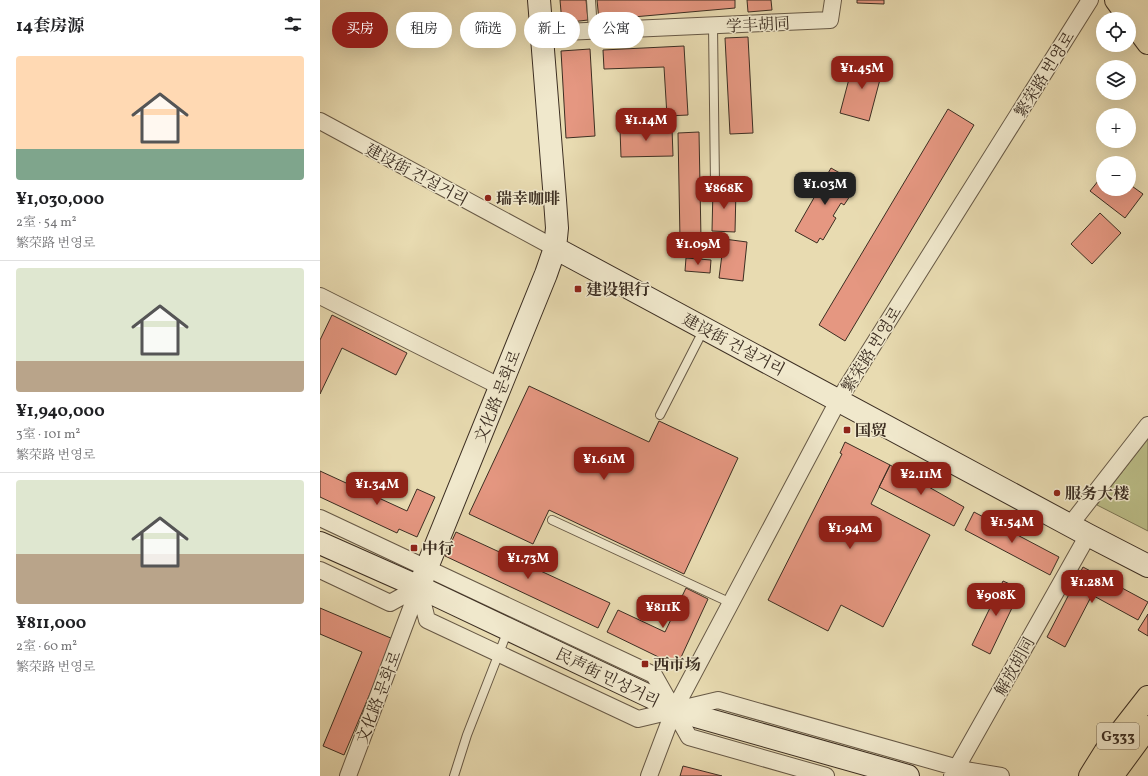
<!DOCTYPE html>
<html lang="zh">
<head>
<meta charset="utf-8">
<style>
  :root { --surface:#fff; --page:#f2f2f2; --text:#202124; --muted:#757577; --line:#e0e0e0; --accent:#8f2418 }
  body { margin:0; font-family:Vollkorn,"Noto Serif SC","Noto Serif KR",serif; background:var(--page); color:var(--text); height:100vh; display:flex; flex-direction:column; font-size:15px; white-space:nowrap }
  * { box-sizing:border-box; margin:0 }
  p { font-size:13px; color:var(--muted) }
  .icon { flex:none; width:22px; height:22px; fill:none; stroke:currentColor; stroke-width:2; stroke-linecap:round; stroke-linejoin:round }
  .map { position:relative; flex:1; overflow:hidden }
  .details { display:flex; flex-direction:column; background:var(--surface); width:320px }
  .details>* { flex:none }
  .banner { position:absolute; left:12px; top:12px; width:380px; height:36px; display:flex; gap:8px }
  .fabs { position:absolute; left:776px; top:12px; display:grid; gap:8px }
  .fabs a { display:grid; place-items:center; width:40px; height:40px; border-radius:50%; background:var(--surface); box-shadow:0 4px 16px #0002; font-size:20px }
  .price { position:absolute; translate:-50% -34px; padding:0 9px; border-radius:8px; background:var(--accent); color:#fff; font-size:13px; line-height:26px; filter:drop-shadow(0 1px 2px #0008) }
  .price::after { content:''; position:absolute; left:50%; top:24px; width:12px; height:9px; margin-left:-6px; background:inherit; clip-path:polygon(0 0,100% 0,50% 100%) }
  .price.on { background:#222; color:#fff }
  ul { padding:0; list-style:none }
  li { display:grid; align-content:center; gap:8px; height:212px; padding:0 16px }
  li+li { border-top:1px solid var(--line) }
  li span { display:grid; place-items:center; height:124px; border-radius:4px; color:#555 }
  li>.icon { margin-inline-start:auto }
  span .icon { width:72px; height:72px; fill:#fffc; stroke-width:1 }
  li b { font-size:17px }
  h2 { display:flex; justify-content:space-between; align-items:center; height:48px; padding:0 16px; font-size:17px }
  .tag { padding:0 14px; border-radius:18px; background:var(--surface); box-shadow:0 4px 16px #0002; font-size:14px; line-height:36px }
  .tag.on { background:var(--accent); color:#fff }
  main { display:flex; flex:1; min-height:0 }
  .map>svg:first-child { display:block }
  .green { fill:#bbbe88; stroke:#7c7655 }
  .building { fill:#e59781; stroke:#3c2e22 }
  .lines { fill:none; stroke-linecap:round; stroke-linejoin:round }
  .lane-casing { stroke:#675946; stroke-width:10 }
  .street-casing { stroke:#675946; stroke-width:18 }
  .secondary-casing { stroke:#3c2e22; stroke-width:24 }
  .primary-casing { stroke:#3c2e22; stroke-width:24 }
  .highway-casing { stroke:#3c2e22; stroke-width:24 }
  .lane { stroke:#f0e8cc; stroke-width:8 }
  .street { stroke:#f0e8cc; stroke-width:16 }
  .secondary { stroke:#f0e8cc; stroke-width:22 }
  .primary { stroke:#e8dbb1; stroke-width:22 }
  .highway { stroke:#e8dbb1; stroke-width:22 }
  .poi-dot { fill:#8f2418; stroke:#f0e8cc; stroke-width:1.5 }
  .labels { text-anchor:middle; stroke-width:3; stroke-linejoin:round; paint-order:stroke }
  .shield { fill:#f0e8cc; stroke:#726655; stroke-width:1 }
  .shield-label { font-size:15px; font-weight:bold; fill:#3c2e22 }
  .street-label { font-size:16px; fill:#3c2e22; stroke:#f0e8cc }
  .poi-label { font-size:16px; font-weight:bold; fill:#3c2e22; stroke:#f0e8cc; text-anchor:start }
</style>
</head>
<body>
<main>
<section class="details">
<h2>14套房源<svg class="icon" aria-label="filters" viewBox="0 0 24 24"><path d="M4 7h16M4 17h16"/><circle cx="9" cy="7" r="2"/><circle cx="15" cy="17" r="2"/></svg></h2>
<ul>
<li><span style="background:linear-gradient(#ffd9b3 75%,#7fa58c 0)"><svg class="icon" aria-label="home" viewBox="0 0 24 24"><path d="M3 11l9-7 9 7M6 9v11h12V9"/></svg></span><div><b>¥1,030,000</b><p>2室 · 54 m²</p><p>繁荣路 번영로</p></div></li>
<li><span style="background:linear-gradient(#dfe7d0 75%,#b9a48a 0)"><svg class="icon" aria-label="home" viewBox="0 0 24 24"><path d="M3 11l9-7 9 7M6 9v11h12V9"/></svg></span><div><b>¥1,940,000</b><p>3室 · 101 m²</p><p>繁荣路 번영로</p></div></li>
<li><span style="background:linear-gradient(#dfe7d0 60%,#b9a48a 0)"><svg class="icon" aria-label="home" viewBox="0 0 24 24"><path d="M3 11l9-7 9 7M6 9v11h12V9"/></svg></span><div><b>¥811,000</b><p>2室 · 60 m²</p><p>繁荣路 번영로</p></div></li>
</ul>
</section>
<div class="map">
<svg width="828" height="776" viewBox="0 0 828 776">
  <rect width="100%" height="100%" fill="#e8dbb1"/>
  <filter id="stains"><feTurbulence type="fractalNoise" baseFrequency=".005" numOctaves="4"/><feColorMatrix values="0 0 0 0 .2 0 0 0 0 .09 0 0 0 0 .02 0 0 0 .5 -.17"/></filter>
  <radialGradient id="worn" r=".72"><stop offset=".6" stop-color="#630" stop-opacity="0"/><stop offset="1" stop-color="#630" stop-opacity=".3"/></radialGradient>
  <path class="green" d="M828,438V531L777,505Z"/>
  <path class="building" d="M240,0H266L268,20L242,23Z
    M277,0H415V8L279,20Z
    M427,0H451L452,10L428,12Z
    M537,0H564V4L537,3Z
    M428,37L433,133L410,134L405,38Z
    M364,46L368,115L347,116L344,67L284,69L283,50Z
    M270,49L275,136L246,138L241,51Z
    M534,60L563,68L549,121L520,113Z
    M628,109L654,125L525,341L499,325Z
    M352,128L353,156L301,157L300,129Z
    M379,132L381,239H360L358,133Z
    M511,168L534,181L526,194L530,196L524,205L521,203L513,216L516,218L503,240L500,238L497,243L475,231Z
    M783,175V189H809V184L823,194L805,218L770,191Z
    M393,188L416,189L415,232L392,231Z
    M780,213L801,233L772,264L751,244Z
    M404,239L427,242L423,281L399,278Z
    M366,258L391,260L390,273L365,271Z
    M12,315L87,353L76,375L22,348L0,394V340Z
    M209,386L329,442L339,421L418,458L364,574L229,510L213,544L149,514Z
    M525,442L570,465L551,504L610,535L563,627L521,605L508,631L448,600L522,454L520,453Z
    M570,465L644,507L634,526L559,487Z
    M0,471L87,511L97,489L115,497L97,537L79,529L77,533L0,497Z
    M654,512L739,557L730,575L645,530Z
    M136,532L290,603L278,628L125,556Z
    M763,567L828,602L818,620L772,595L745,647L727,637Z
    M683,581L701,589L670,654L652,645Z
    M366,588L388,599L357,666L287,632L298,610L345,632Z
    M0,608L73,639L24,755L3,746L42,652L0,634Z
    M828,614V636L818,630Z
    M363,766L402,776H360Z"/>
  <g class="lines">
    <defs>
      <path id="lane" d="M271,0L273,31
        M393,26L395,184
        M340,415L384,329
        M232,520L411,603
        M134,776L147,735L188,630"/>
      <path id="street" d="M222,33L510,20L513,0
        M0,121L235,248
        M0,296L181,387
        M0,518L334,675L369,737L506,776
        M750,525L828,425
        M0,570L70,603L99,587
        M99,587L107,620L318,719L398,700L645,770L681,776
        M28,776L99,587
        M329,776L354,710L518,401L770,0
        M632,776L768,535"/>
      <path id="secondary" d="M235,248L768,535L828,566
        M0,543L99,587L331,697L354,710L588,776
        M99,587L226,274L235,248L237,228L235,200L219,0"/>
      <path id="primary" d="M796,0L828,43
        M815,0L828,17"/>
      <path id="highway" d="M770,776L785,752L828,697
        M792,776L828,727"/>
    </defs>
    <use href="#lane" class="lane-casing"/>
    <use href="#street" class="street-casing"/>
    <use href="#secondary" class="secondary-casing"/>
    <use href="#primary" class="primary-casing"/>
    <use href="#highway" class="highway-casing"/>
    <use href="#lane" class="lane"/>
    <use href="#street" class="street"/>
    <use href="#secondary" class="secondary"/>
    <use href="#primary" class="primary"/>
    <use href="#highway" class="highway"/>
  </g>
  <g class="poi-dot">
    <circle cx="168" cy="198" r="4"/>
    <rect x="254" y="285" width="8" height="8" rx="2"/>
    <rect x="523" y="426" width="8" height="8" rx="2"/>
    <circle cx="737" cy="493" r="4"/>
    <rect x="90" y="544" width="8" height="8" rx="2"/>
    <rect x="321" y="660" width="8" height="8" rx="2"/>
  </g>
  <g class="labels">
    <rect class="shield" x="777" y="723" width="42" height="26" rx="3"/>
    <g class="shield-label">
      <text x="798" y="741">G333</text>
    </g>
    <g class="street-label">
      <text transform="translate(438 24) rotate(-3)" y="6">学丰胡同</text>
      <text transform="translate(724 74) rotate(-58)" y="6">繁荣路 번영로</text>
      <text transform="translate(97 174) rotate(28)" y="6">建设街 건설거리</text>
      <text transform="translate(414 344) rotate(28)" y="6">建设街 건설거리</text>
      <text transform="translate(551 349) rotate(-58)" y="6">繁荣路 번영로</text>
      <text transform="translate(177 396) rotate(-68)" y="6">文化路 문화로</text>
      <text transform="translate(694 666) rotate(-61)" y="6">解放胡同</text>
      <text transform="translate(288 677) rotate(26)" y="6">民声街 민성거리</text>
      <text transform="translate(58 697) rotate(-69)" y="6">文化路 문화로</text>
    </g>
    <g class="poi-label">
      <text x="176" y="204">瑞幸咖啡</text>
      <text x="266" y="295">建设银行</text>
      <text x="535" y="436">国贸</text>
      <text x="745" y="499">服务大楼</text>
      <text x="102" y="554">中行</text>
      <text x="333" y="670">西市场</text>
    </g>
  </g>
  <rect width="100%" height="100%" filter="url(#stains)"/>
  <rect width="100%" height="100%" fill="url(#worn)"/>
</svg>
<div class="fabs">
<a><svg class="icon" aria-label="locate" viewBox="0 0 24 24"><circle cx="12" cy="12" r="6"/><path d="M12 2v4M12 18v4M2 12h4M18 12h4"/></svg></a>
<a><svg class="icon" aria-label="layers" viewBox="0 0 24 24"><path d="M12 4l9 5-9 5-9-5zM3 14l9 5 9-5"/></svg></a>
<a>+</a>
<a>−</a>
</div>
<b class="price" style="left:542px;top:90px">¥1.45M</b>
<b class="price" style="left:326px;top:142px">¥1.14M</b>
<b class="price on" style="left:505px;top:206px">¥1.03M</b>
<b class="price" style="left:404px;top:210px">¥868K</b>
<b class="price" style="left:378px;top:266px">¥1.09M</b>
<b class="price" style="left:284px;top:481px">¥1.61M</b>
<b class="price" style="left:601px;top:496px">¥2.11M</b>
<b class="price" style="left:57px;top:506px">¥1.34M</b>
<b class="price" style="left:692px;top:544px">¥1.54M</b>
<b class="price" style="left:530px;top:550px">¥1.94M</b>
<b class="price" style="left:208px;top:580px">¥1.73M</b>
<b class="price" style="left:772px;top:604px">¥1.28M</b>
<b class="price" style="left:676px;top:617px">¥908K</b>
<b class="price" style="left:343px;top:629px">¥811K</b>
<div class="banner">
<a class="tag on">买房</a>
<a class="tag">租房</a>
<a class="tag">筛选</a>
<a class="tag">新上</a>
<a class="tag">公寓</a>
</div>
</div>
</main>
</body>
</html>
